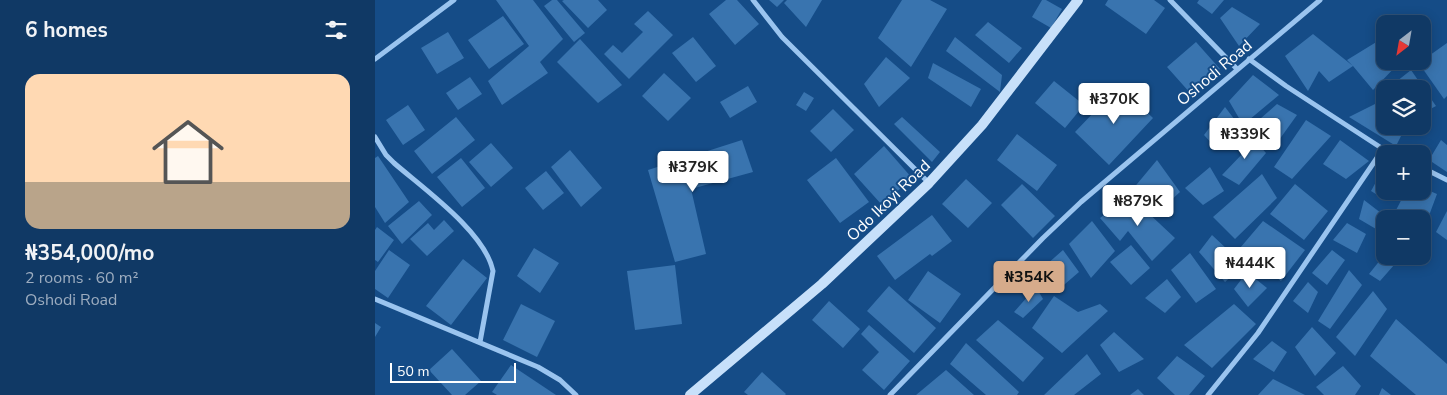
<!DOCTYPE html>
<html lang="en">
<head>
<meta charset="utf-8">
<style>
  :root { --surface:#103965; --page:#19406b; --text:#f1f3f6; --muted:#9cacbf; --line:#305379; --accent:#d6ab8b }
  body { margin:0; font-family:"Nunito Sans",sans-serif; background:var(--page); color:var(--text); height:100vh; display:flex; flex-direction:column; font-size:19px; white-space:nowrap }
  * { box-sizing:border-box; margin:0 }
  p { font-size:16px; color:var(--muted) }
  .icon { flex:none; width:28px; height:28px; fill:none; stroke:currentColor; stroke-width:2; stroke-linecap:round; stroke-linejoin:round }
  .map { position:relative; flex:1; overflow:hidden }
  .panel { display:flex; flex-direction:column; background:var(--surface); width:375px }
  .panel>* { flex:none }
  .needle { width:32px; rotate:211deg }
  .controls { position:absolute; left:1001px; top:15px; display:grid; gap:10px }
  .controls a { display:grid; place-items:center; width:55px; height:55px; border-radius:10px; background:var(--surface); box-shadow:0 2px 12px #0003,0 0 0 1px var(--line); font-size:25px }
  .scale { position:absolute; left:15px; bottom:12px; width:126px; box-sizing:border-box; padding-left:5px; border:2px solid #fff; border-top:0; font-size:14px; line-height:18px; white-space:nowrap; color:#fff; -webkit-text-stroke:4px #154c87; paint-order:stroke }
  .price { position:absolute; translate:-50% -42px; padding:0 11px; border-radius:5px; background:#fff; color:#222; font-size:16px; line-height:32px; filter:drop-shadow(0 1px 2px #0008) }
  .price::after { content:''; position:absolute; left:50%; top:30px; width:15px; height:11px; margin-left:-8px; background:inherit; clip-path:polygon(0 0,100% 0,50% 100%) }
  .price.active { background:var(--accent); color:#111 }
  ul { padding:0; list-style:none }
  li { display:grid; align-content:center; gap:10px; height:265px; padding:0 25px }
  li span { display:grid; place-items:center; height:155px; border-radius:15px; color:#555 }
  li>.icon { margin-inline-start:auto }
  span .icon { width:90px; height:90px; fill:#fffc; stroke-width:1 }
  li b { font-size:21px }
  h2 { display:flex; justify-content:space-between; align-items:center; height:60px; padding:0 25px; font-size:21px }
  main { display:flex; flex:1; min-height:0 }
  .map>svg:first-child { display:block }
  .building { fill:#3974af }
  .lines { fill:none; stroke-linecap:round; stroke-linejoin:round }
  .street { stroke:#9ac4ef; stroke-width:5 }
  .secondary { stroke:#c7e0fa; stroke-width:10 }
  .labels { text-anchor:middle; stroke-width:4; stroke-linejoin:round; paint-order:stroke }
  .street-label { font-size:16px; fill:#fff; stroke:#154c87 }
</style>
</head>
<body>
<main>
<section class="panel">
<h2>6 homes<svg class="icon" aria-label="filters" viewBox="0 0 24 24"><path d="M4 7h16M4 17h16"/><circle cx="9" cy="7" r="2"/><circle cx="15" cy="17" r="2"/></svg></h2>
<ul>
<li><span style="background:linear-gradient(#ffd9b3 70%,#b9a48a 0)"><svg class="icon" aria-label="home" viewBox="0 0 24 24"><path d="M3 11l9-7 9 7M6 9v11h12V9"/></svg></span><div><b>₦354,000/mo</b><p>2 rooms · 60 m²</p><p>Oshodi Road</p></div></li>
</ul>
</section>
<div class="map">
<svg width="1072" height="395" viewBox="0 0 1072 395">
  <rect width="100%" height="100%" fill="#154c87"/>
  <path class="building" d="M121,0H158L188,39L165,62L173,73L127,105L113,81L154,46Z
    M177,0H182L210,33L199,42L169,6Z
    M189,0H223L232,10L213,28L187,1Z
    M351,0H362L384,24L360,45L334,14Z
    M394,0H409L402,7Z
    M412,0H447L431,27L409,3Z
    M527,0H555L572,9L536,67L503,38Z
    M667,0H671L687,9L676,28L657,17Z
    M733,0H779L790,8L771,34L730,5Z
    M824,0H849L837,14L822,3Z
    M857,7L885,24L864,46L845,18Z
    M273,11L298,35L254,79L229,54L238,45L247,53L268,32L259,24Z
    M128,16L149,44L114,69L93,40Z
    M613,22L647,48L634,63L600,35Z
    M73,32L89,58L62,74L46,48Z
    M938,34L978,66L972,60L1003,41L1010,47V61H1026L998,90L978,66L954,82L944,71L933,91L910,56Z
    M318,37L341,66L321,82L297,53Z
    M580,37L627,75L625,92L571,51Z
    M205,39L247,85L223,103L182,62Z
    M821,42L845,69L816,94L792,67Z
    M1072,43V96L1069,99L1043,62L1048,61V60Z
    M511,57L535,78L504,107L489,84Z
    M558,63L606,89L596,107L553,78Z
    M1036,70L1061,106L1048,113V89H1012Z
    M289,73L316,98L293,121L267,96Z
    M878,75L904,95L868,125L854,101Z
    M95,77L107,94L83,110L71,93Z
    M679,81L709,105L690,128L660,103Z
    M373,86L382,102L355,118L345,102Z
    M744,86L778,118L734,165L700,132Z
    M429,92L439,98L431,111L421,105Z
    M902,104L922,115L899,147L878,125Z
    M1000,104L1010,115V126H1020L1027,134L1021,146L974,117Z
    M33,105L50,130L28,145L11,120Z
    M850,107L863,124L839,146L829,135Z
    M458,109L479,130L456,152L435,131Z
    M81,117L100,140L57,174L39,151Z
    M527,117L565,152L557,162L519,124Z
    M931,120L956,136L917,179L899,167Z
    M870,129L891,153L864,185L847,175L871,150L864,138Z
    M642,134L682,165L662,191L622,160Z
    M367,140L378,172L316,189L331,254L300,262L273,170Z
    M965,140L994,161L971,179L948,164Z
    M1066,140L1072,145V172L1054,160Z
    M116,143L138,168L116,187L94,162Z
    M509,146L537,178L507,205L479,174Z
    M195,150L227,188L206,207L176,167Z
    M3,156L34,202L10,223L0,207V158Z
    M86,158L110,188L87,207L62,177Z
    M461,158L494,202L465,223L432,180Z
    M782,160L805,192L783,212L771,194L767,201L757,190Z
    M835,167L849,191L828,205L810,188Z
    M171,171L189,193L168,210L150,188Z
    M1007,171L1010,172V191H1019L1012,201L996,191Z
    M887,174L902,198L860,239L838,217Z
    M591,179L617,203L593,228L567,204Z
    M647,184L680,216L658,238L626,205Z
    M920,184L953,211L929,240L895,214Z
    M1048,188L1062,194L1049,229L1048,228V219H1031L1020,212L1031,191H1048Z
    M754,195L800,238L777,261L753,231L745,241L725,218Z
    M989,200L1006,213L1001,229L984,219Z
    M44,201L57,215L27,244L13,226Z
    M1072,211V240L1061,232Z
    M557,215L577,241L557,256L555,254L520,280L502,256Z
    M69,220L79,231L52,256L35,239L53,223L59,230Z
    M717,221L740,251L716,278L694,244Z
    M888,221L930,250L906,281L865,248Z
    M972,223L991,234L982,253L958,240Z
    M2,227L19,240L3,262L0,260V230Z
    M837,235L869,265L850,282L824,252Z
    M756,245L775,268L756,285L735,262Z
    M159,248L184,263L165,293L142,276Z
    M14,250L35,265L13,298L0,289V271Z
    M688,250L704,272L683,290L663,272Z
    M957,250L970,260L952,285L937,273Z
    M815,253L841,289L821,303L796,270Z
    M1010,254V256H1027L1005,281L994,274Z
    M88,259L112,278L76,325L51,306Z
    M300,265L307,324L260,330L252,271Z
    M974,270L987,285L955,329L943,321Z
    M553,271L586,294L565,323L533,300Z
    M872,272L892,288L873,307L859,289Z
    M792,279L806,297L790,313L770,298Z
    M933,282L943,292L933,313L918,301Z
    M514,286L561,328L539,353L492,311Z
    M661,287L668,299L648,318L639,312Z
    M998,291L1012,309L980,356L961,337Z
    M679,296L703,312L725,304L733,311L687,353L657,328Z
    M454,301L485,329L468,348L437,320Z
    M146,304L180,321L162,357L128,340Z
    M859,304L881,324L837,368L809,345Z
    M1021,319L1072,364V395H1041L995,356Z
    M623,320L669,358L648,382L601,340Z
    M0,323L6,327L0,337Z
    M494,325L535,361L509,390L487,370L504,352L486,334Z
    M937,327L961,353L940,376L920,347Z
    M739,332L769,359L744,372L725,345Z
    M897,341L912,352L899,372L878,359Z
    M591,343L644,392L642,395H611L575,364Z
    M77,349L106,381L90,395H77L54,370Z
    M712,354L726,374L699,395H669Z
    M802,356L830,376L814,395H800L782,378Z
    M136,365L181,395H122L117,392Z
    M968,366L986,386L980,395H949L941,387Z
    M571,370L599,395H541Z
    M387,372L411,394L410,395H373L369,392Z
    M898,379L930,395H883Z
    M1007,388L1016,395H1004Z
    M763,389L769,395H755Z"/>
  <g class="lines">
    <path class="street" d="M378,0L407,37L554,183
      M795,0L862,69
      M0,59L79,0
      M874,59L911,86L1008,149L1017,154
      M0,137L11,155L19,163C49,189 110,232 118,271L105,342
      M1048,168L1072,180
      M0,299L163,367L185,380L201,395
      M515,395L668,238L706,202L945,0
      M833,395L883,333L1008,149"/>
    <path class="secondary" d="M315,395L447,284L554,183L607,125L703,0"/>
  </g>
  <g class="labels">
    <g class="street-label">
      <text transform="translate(839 72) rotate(-40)" y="6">Oshodi Road</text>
      <text transform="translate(513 200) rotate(-44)" y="6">Odo Ikoyi Road</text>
    </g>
  </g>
</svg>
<div class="controls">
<a><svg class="needle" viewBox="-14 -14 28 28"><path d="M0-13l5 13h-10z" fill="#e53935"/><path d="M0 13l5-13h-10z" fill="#9cacbf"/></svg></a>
<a><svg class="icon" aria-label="layers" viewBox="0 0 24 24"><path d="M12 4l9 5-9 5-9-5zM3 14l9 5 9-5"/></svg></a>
<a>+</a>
<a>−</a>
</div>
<div class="scale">50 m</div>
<b class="price" style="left:739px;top:125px">₦370K</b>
<b class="price" style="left:870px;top:160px">₦339K</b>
<b class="price" style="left:318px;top:193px">₦379K</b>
<b class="price" style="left:763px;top:227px">₦879K</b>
<b class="price" style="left:875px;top:289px">₦444K</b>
<b class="price active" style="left:654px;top:303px">₦354K</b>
</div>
</main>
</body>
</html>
